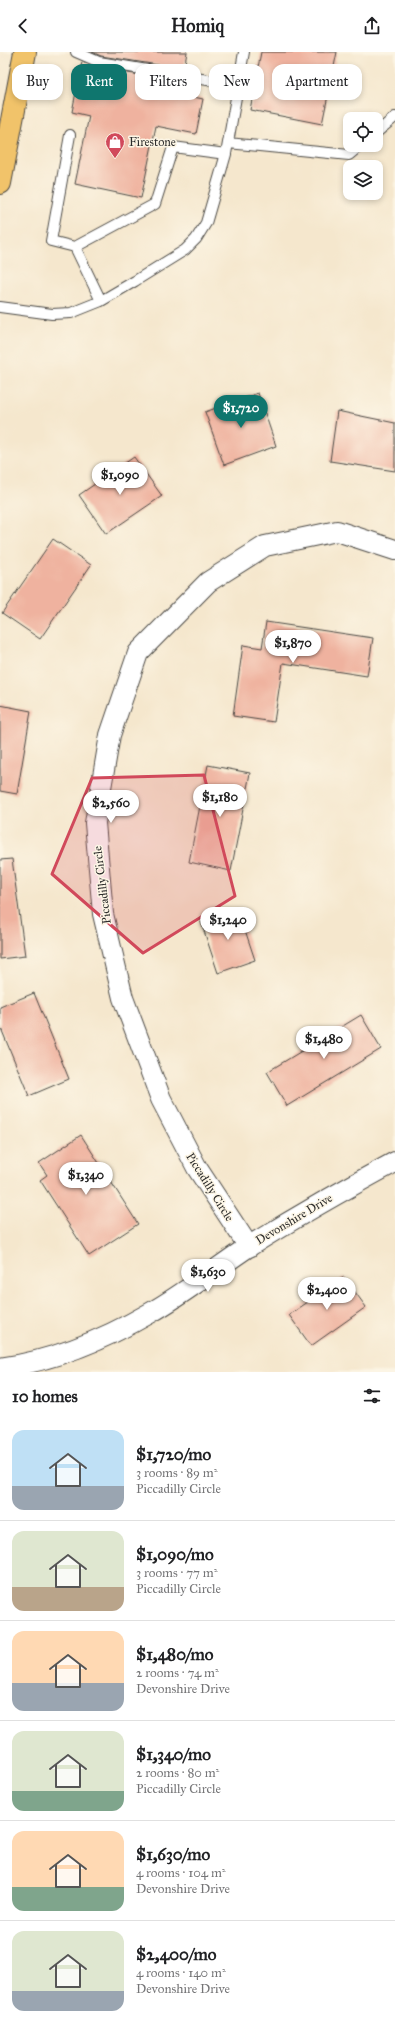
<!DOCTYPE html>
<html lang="en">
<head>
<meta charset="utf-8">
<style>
  :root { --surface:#fff; --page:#f2f2f2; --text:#202124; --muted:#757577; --line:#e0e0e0; --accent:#0f766e }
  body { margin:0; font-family:"IM FELL Great Primer",serif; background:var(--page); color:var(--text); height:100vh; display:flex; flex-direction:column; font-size:15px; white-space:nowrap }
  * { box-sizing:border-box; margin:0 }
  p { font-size:13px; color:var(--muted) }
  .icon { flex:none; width:22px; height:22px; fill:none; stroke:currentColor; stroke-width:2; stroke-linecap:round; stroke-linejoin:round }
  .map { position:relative; height:1320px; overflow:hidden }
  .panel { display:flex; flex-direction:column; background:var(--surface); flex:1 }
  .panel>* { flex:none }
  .hud { position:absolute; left:12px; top:12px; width:371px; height:36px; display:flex; gap:8px }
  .buttons { position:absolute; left:343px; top:60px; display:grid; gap:8px }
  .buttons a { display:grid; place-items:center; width:40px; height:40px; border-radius:8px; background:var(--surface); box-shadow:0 2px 6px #0003; font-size:20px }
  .price { position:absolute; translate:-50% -34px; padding:0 9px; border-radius:14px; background:#fff; color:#222; font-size:13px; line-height:26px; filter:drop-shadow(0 1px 2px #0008) }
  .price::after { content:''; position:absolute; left:50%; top:24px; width:12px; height:9px; margin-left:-6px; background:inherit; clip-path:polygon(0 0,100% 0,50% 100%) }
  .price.current { background:var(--accent); color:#fff }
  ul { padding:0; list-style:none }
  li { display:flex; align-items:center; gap:12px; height:100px; padding:0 12px }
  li+li { border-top:1px solid var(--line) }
  li span { display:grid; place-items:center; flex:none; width:112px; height:80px; border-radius:12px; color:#555 }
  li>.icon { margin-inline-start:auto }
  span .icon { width:48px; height:48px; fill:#fffc; stroke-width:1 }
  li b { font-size:17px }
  h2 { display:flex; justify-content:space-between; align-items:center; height:48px; padding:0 12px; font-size:17px }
  .tag { padding:0 14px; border-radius:12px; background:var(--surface); box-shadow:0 2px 6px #0003; font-size:14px; line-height:36px }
  .tag.current { background:var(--accent); color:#fff }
  header { display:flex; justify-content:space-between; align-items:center; height:52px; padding:0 12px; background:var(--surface); font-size:18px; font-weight:700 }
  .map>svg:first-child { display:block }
  .building { fill:#efb29f }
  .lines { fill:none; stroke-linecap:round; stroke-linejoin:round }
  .service-casing { stroke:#494743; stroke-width:12 }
  .minor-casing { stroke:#494743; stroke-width:22 }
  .primary-casing { stroke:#494743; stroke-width:24 }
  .service { stroke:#fff; stroke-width:10 }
  .minor { stroke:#fff; stroke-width:20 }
  .primary { stroke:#f1c36a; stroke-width:22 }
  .marked { fill:#d1495b; fill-opacity:0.2; stroke:#d1495b; stroke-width:3; stroke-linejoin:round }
  .labels { text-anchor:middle; stroke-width:3; stroke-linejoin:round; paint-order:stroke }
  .poi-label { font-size:12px; fill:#2b2b2b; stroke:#fcf5e5; text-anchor:start }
  .street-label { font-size:12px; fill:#2b2b2b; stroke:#fcf5e5 }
</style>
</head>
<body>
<header><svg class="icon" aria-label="back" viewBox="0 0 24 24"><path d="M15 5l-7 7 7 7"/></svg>Homiq<svg class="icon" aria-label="share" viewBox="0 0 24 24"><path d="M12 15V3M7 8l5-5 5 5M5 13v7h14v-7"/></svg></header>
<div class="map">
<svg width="395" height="1320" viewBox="0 0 395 1320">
  <rect width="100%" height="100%" fill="#fcf5e5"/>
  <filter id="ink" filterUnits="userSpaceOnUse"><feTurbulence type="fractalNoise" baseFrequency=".025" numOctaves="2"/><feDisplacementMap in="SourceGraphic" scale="8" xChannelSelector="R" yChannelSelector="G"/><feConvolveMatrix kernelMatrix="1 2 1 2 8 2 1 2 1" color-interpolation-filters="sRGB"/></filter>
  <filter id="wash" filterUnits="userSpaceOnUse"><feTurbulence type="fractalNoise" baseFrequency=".012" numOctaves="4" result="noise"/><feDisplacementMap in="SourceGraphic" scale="16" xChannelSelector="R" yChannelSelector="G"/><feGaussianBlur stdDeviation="0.9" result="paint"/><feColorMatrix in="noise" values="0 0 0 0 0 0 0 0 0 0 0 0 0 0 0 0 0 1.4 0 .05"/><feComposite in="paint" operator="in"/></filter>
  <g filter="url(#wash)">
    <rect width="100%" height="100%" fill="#f5e7cd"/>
    <g id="blocks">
      <path class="building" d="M92,0H187L184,17L101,4Z
        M261,0H337L322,72L250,58Z
        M82,10L98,16L182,30L180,42L203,47L196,82L156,74L141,146L75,132L89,64L72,60Z
        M258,341L276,394L224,413L205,360Z
        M337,359L395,371V419L330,409Z
        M134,405L162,444L106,482L79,443Z
        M53,487L91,513L40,587L2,561Z
        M266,570L373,586L367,624L283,611L274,670L233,664L243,593L262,596Z
        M0,653L31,659L17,742L0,739Z
        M208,713L250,721L231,819L189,810Z
        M12,807L25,904L0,907V808Z
        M238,857L255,908L218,921L201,870Z
        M34,941L69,1027L29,1044L0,974V955Z
        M361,963L381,997L287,1054L267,1020Z
        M81,1083L138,1172L89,1204L40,1128L47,1123L39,1111Z
        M344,1225L366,1255L311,1294L289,1263Z"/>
    </g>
  </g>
  <g filter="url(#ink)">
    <use href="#blocks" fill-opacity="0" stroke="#494743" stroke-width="1"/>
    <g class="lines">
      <defs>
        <path id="service" d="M76,0L99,10L238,33
          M376,81L395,65
          M70,83L51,189L75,195
          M228,91L349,103L361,93
          M101,249L75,195L155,152L173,95L226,102
          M0,255L52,262L71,261L101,249L135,229L185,198L196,187L206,171L226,102L244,0"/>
        <path id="minor" d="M249,1195L197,1116L161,1047L123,946L103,862L95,771L110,683L138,601L208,530L265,494L337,479L395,498
          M0,1316C52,1309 105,1287 150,1261C184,1242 215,1217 248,1195C296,1165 345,1137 395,1110"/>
        <path id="primary" d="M0,131L25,0"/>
      </defs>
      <use href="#service" class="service-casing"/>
      <use href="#minor" class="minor-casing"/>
      <use href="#primary" class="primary-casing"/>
      <use href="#service" class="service"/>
      <use href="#minor" class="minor"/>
      <use href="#primary" class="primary"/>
    </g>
  </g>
  <path class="marked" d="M204,723L235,844L143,901L52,822L92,726Z"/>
  <defs>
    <symbol id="shop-pin" viewBox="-11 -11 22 30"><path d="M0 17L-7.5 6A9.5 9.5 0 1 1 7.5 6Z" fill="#d1495b" stroke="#fcf5e5"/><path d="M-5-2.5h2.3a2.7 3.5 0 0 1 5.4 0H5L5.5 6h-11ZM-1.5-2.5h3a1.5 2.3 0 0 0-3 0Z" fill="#fff"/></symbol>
  </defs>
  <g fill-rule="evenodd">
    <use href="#shop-pin" x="104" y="79" width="22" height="30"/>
  </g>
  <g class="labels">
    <g class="poi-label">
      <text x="129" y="94">Firestone</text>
    </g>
    <g class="street-label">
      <text transform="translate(102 833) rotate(-97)" y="4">Piccadilly Circle</text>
      <text transform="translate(210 1135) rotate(58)" y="4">Piccadilly Circle</text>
      <text transform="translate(294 1167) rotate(-31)" y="4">Devonshire Drive</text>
    </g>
  </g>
</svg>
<div class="buttons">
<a><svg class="icon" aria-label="locate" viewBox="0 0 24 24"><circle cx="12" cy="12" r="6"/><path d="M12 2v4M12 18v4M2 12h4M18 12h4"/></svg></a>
<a><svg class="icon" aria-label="layers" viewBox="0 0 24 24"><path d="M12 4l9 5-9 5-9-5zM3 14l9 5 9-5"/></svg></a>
</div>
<b class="price current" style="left:241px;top:377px">$1,720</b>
<b class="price" style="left:120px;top:444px">$1,090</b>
<b class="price" style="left:293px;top:612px">$1,870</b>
<b class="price" style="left:220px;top:766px">$1,180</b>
<b class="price" style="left:111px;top:772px">$2,560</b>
<b class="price" style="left:228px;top:889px">$1,240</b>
<b class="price" style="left:324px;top:1008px">$1,480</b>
<b class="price" style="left:86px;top:1144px">$1,340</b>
<b class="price" style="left:208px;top:1241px">$1,630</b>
<b class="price" style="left:327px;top:1259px">$2,400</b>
<div class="hud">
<a class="tag">Buy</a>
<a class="tag current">Rent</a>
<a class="tag">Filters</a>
<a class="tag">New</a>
<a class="tag">Apartment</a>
</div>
</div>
<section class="panel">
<h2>10 homes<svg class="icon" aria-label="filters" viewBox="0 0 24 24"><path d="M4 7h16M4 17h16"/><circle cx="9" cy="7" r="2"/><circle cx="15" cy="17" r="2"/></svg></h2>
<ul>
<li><span style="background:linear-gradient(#bfe0f5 70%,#9aa5b1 0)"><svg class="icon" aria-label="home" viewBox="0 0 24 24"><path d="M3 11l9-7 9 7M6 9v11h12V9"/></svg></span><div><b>$1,720/mo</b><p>3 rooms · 89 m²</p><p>Piccadilly Circle</p></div></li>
<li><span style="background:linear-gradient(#dfe7d0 70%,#b9a48a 0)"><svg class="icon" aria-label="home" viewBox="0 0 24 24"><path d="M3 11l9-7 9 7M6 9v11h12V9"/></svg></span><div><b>$1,090/mo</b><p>3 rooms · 77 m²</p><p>Piccadilly Circle</p></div></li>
<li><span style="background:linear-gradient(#ffd9b3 65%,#9aa5b1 0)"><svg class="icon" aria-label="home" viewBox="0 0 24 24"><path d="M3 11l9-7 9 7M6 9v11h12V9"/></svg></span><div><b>$1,480/mo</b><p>2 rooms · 74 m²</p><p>Devonshire Drive</p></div></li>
<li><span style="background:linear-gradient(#dfe7d0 75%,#7fa58c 0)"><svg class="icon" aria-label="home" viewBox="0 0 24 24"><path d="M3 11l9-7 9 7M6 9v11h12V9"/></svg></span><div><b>$1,340/mo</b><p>2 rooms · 80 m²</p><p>Piccadilly Circle</p></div></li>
<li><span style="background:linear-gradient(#ffd9b3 70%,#7fa58c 0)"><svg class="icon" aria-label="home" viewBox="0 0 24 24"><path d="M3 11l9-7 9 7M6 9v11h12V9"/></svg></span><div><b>$1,630/mo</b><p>4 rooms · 104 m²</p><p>Devonshire Drive</p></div></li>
<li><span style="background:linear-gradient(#dfe7d0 75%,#9aa5b1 0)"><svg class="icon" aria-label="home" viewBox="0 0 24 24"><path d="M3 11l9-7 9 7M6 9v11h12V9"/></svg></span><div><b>$2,400/mo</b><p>4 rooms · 140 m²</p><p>Devonshire Drive</p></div></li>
</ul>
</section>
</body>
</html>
